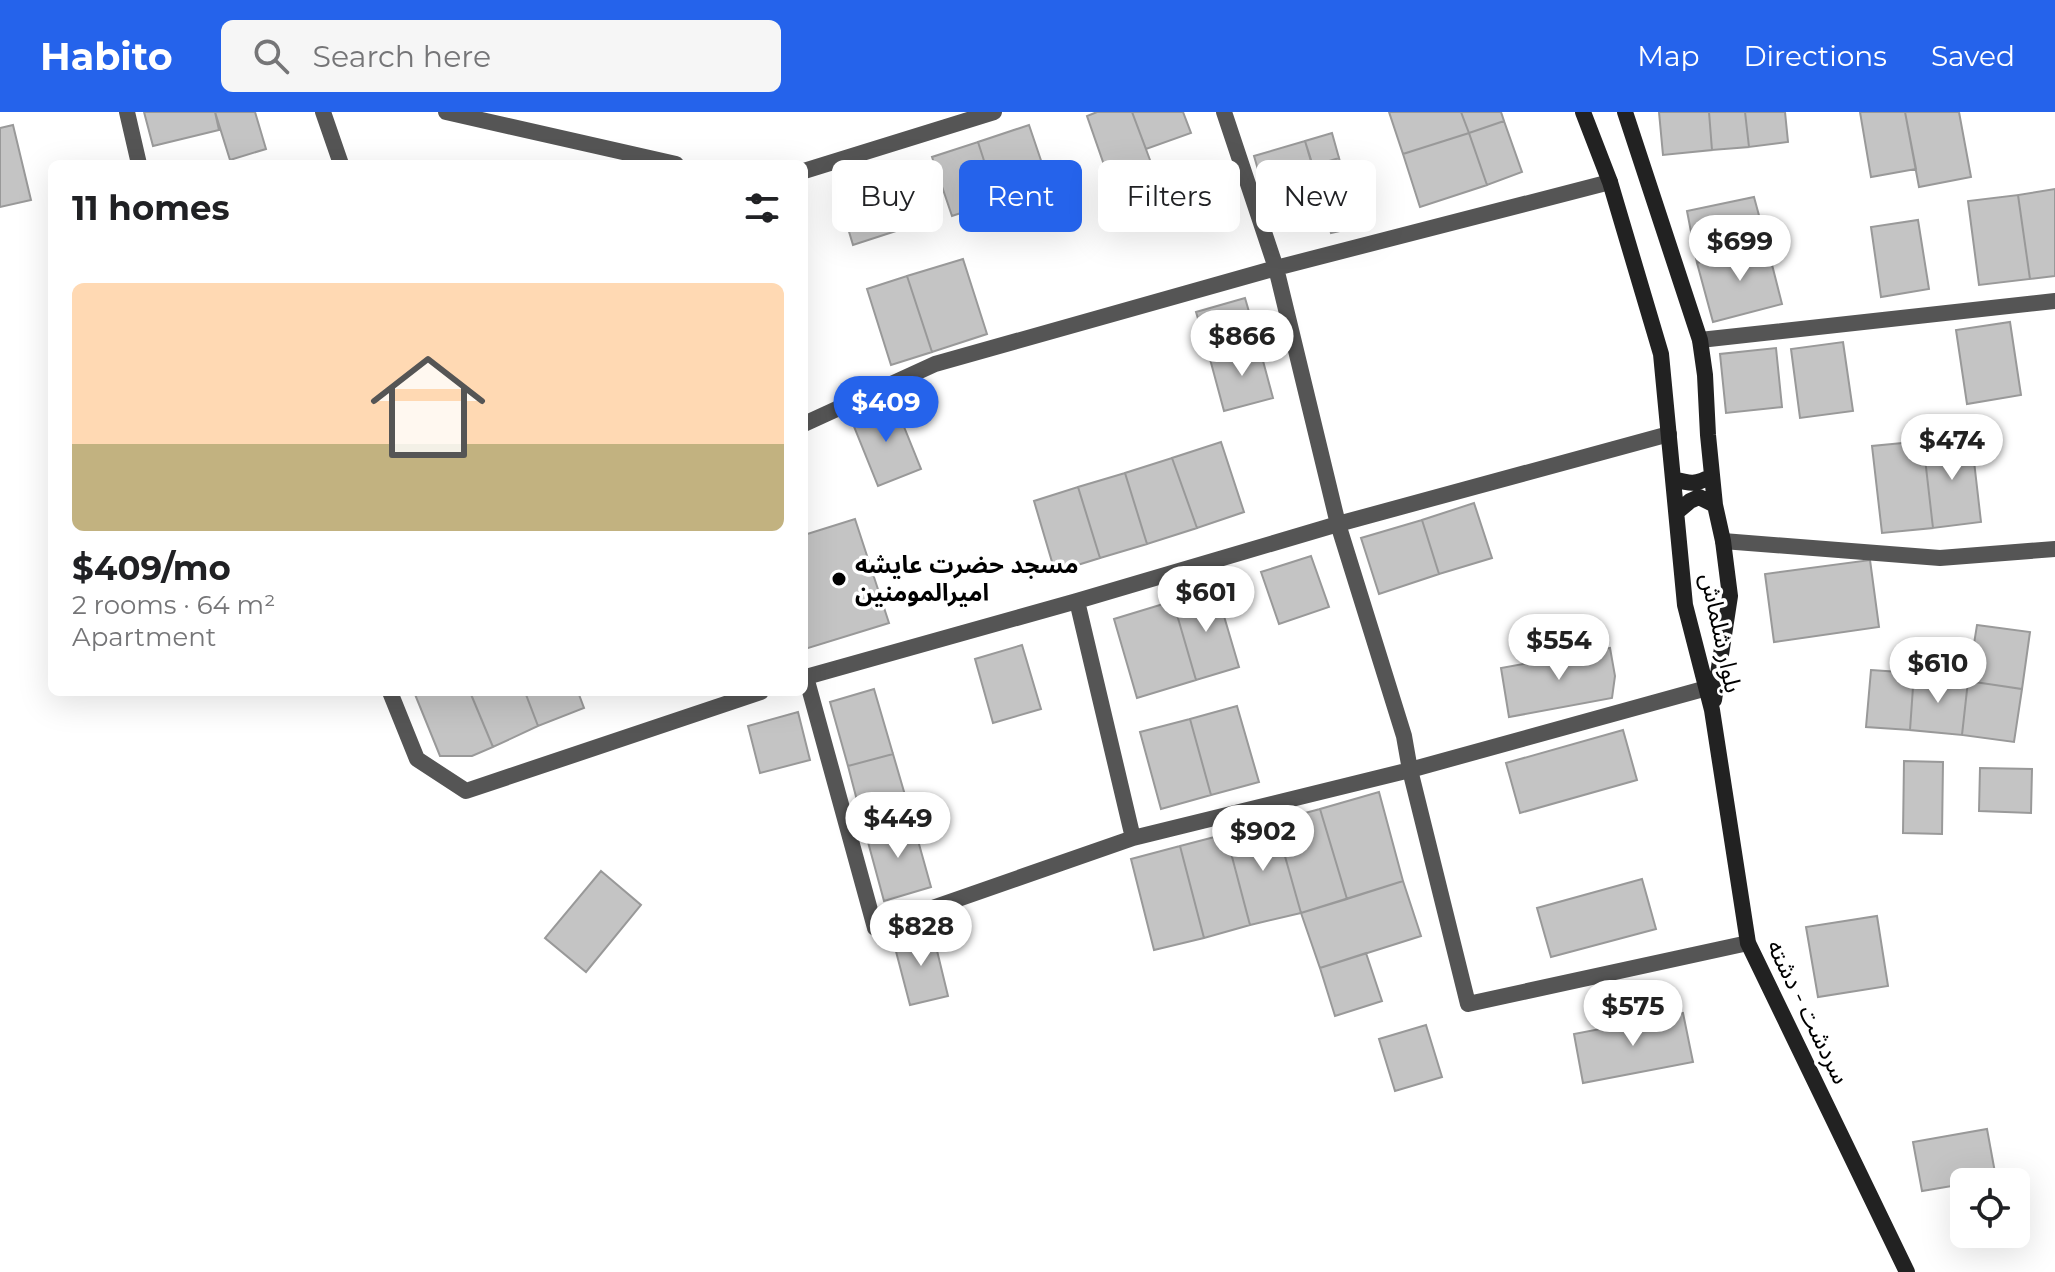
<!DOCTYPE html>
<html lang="en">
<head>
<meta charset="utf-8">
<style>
  :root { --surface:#fff; --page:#f6f6f6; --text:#202124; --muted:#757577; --line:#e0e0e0; --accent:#2563eb }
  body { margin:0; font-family:Montserrat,"Noto Sans Arabic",sans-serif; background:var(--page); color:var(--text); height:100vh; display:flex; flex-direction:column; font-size:30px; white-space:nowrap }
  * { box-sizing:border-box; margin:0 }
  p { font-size:26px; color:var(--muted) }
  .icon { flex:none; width:44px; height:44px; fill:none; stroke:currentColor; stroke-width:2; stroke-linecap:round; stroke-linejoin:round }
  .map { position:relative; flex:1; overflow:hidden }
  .drawer { position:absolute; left:48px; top:48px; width:760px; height:536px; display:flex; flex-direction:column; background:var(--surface); border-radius:12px; box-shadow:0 8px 32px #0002 }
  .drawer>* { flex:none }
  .banner { position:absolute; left:832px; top:48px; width:760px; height:72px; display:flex; gap:16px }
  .controls { position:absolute; left:1950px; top:1056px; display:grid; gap:16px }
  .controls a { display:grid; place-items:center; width:80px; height:80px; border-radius:12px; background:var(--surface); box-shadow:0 8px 32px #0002; font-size:40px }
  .price { position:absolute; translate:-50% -68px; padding:0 18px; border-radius:28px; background:#fff; color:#222; font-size:26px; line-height:52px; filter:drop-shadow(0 2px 4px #0008) }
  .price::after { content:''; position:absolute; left:50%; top:48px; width:24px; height:18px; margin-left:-12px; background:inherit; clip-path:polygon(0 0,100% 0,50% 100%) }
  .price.current { background:var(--accent); color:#fff }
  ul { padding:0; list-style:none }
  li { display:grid; align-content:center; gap:16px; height:424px; padding:0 24px }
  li+li { border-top:2px solid var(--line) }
  li span { display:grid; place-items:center; height:248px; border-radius:12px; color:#555 }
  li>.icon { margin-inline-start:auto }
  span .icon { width:144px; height:144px; fill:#fffc; stroke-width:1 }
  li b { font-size:34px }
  h2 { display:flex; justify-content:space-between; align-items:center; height:96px; padding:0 24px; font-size:34px }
  .pill { padding:0 28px; border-radius:12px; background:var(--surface); box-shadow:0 8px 32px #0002; font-size:28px; line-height:72px }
  .pill.current { background:var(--accent); color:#fff }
  header { display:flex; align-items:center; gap:48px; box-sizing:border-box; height:112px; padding:0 40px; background:var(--accent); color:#fff }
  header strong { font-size:38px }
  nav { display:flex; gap:44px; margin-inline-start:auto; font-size:28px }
  .search { width:560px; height:72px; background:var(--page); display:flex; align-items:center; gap:20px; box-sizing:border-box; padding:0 28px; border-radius:12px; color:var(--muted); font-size:30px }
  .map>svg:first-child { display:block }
  .building { fill:#c4c4c4; stroke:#999; stroke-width:2 }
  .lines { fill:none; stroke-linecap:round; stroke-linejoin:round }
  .street { stroke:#555; stroke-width:16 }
  .secondary { stroke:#222; stroke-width:16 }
  .poi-dot { fill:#000; stroke:#fff; stroke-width:3 }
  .labels { text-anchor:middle; stroke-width:7; stroke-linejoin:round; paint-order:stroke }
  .poi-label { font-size:24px; font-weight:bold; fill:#000; stroke:#fff; text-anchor:start }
  .street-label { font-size:24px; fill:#000; stroke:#fff }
</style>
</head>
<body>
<header>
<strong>Habito</strong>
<div class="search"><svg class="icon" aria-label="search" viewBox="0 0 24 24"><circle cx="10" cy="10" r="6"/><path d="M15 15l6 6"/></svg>Search here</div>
<nav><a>Map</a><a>Directions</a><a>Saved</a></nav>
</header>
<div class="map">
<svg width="2055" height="1160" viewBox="0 0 2055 1160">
  <rect width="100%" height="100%" fill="#fff"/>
  <path class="building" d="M144,0H215L219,18L153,34Z
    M215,0H255L266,37L230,48Z
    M1097,0H1132L1153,56L1110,70L1087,4Z
    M1132,0H1183L1191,21L1146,37Z
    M1389,0H1461L1469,21L1403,42Z
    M1461,0H1501L1504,9L1469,21Z
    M1659,0H1709L1712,38L1663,43Z
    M1709,0H1745L1749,35L1712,38Z
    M1745,0H1785L1788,30L1749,35Z
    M1860,0H1905L1916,57L1871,65Z
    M1905,0H1959L1971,65L1919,75Z
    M1504,9L1522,60L1487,73L1469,21Z
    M13,13L31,88L0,95V16Z
    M1029,13L1049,72L997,89L978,30Z
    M1332,21L1339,46L1313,54L1305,29Z
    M1469,21L1487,73L1420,95L1403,42Z
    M1305,29L1320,80L1269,95L1254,44Z
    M978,30L997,89L952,104L932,45Z
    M1339,46L1357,115L1331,121L1313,54Z
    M884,58L902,117L853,133L835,73Z
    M2055,77V164L2030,167L2018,83Z
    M2018,83L2030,167L1979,173L1968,89Z
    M1754,85L1767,133L1697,151L1687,99Z
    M1918,108L1929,177L1881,185L1871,115Z
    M1767,133L1782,192L1713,210L1697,151Z
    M963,147L987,222L932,240L907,164Z
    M907,164L932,240L891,253L867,177Z
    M1245,186L1259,234L1210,247L1196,200Z
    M2010,210L2021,283L1967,292L1956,218Z
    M1843,230L1853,299L1800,306L1791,237Z
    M1259,234L1273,286L1224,299L1210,247Z
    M1776,236L1782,295L1726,301L1720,242Z
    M894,290L921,357L878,374L851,307Z
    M1971,323L1981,410L1933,416L1923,329Z
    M1923,329L1933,416L1882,421L1872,334Z
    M1221,330L1244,400L1197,416L1172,346Z
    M1172,346L1197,416L1147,432L1125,361Z
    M1125,361L1147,432L1100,446L1078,375Z
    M1078,375L1100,446L1055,460L1034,389Z
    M1474,391L1492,446L1439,462L1422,408Z
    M855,407L889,511L805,537L804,423Z
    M1422,408L1439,462L1379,482L1361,426Z
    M1311,444L1329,495L1279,512L1261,460Z
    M1870,448L1879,515L1774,530L1765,462Z
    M1216,477L1239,555L1196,568L1173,489Z
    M1173,489L1196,568L1137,586L1114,507Z
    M1977,513L2030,520L2022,577L1968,569Z
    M1022,533L1041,597L993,611L975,547Z
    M1610,536L1615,564L1612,586L1509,605L1501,556Z
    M1871,558L1914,561L1910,618L1866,615Z
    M1914,561L1968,569L1962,623L1910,618Z
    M1968,569L2022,577L2014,630L1962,623Z
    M874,577L893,642L848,654L830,590Z
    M414,580H470L493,635L472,644H440Z
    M470,580H525L538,614L493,635Z
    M525,580H578L584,596L538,614Z
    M1237,594L1259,670L1211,683L1190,607Z
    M798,600L810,648L760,661L748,614Z
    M1190,607L1211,683L1161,697L1140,620Z
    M1623,618L1637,668L1520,701L1506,651Z
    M893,642L912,707L865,719L848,654Z
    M1904,649L1943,650L1942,722L1903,721Z
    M1980,656L2032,657L2031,701L1979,699Z
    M1379,680L1403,769L1347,787L1320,697Z
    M1320,697L1347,787L1301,801L1275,709Z
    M912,707L931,775L884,789L865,719Z
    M1275,709L1301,801L1250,813L1226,722Z
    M1226,722L1250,813L1204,826L1180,734Z
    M1180,734L1204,826L1154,838L1131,747Z
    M601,759L641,793L586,860L545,826Z
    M1642,767L1656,817L1551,845L1537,796Z
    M1403,769L1421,824L1320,856L1301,801Z
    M1877,804L1888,874L1818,885L1806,815Z
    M932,818L948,884L910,893L893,828Z
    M1366,841L1382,889L1335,904L1320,856Z
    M1683,901L1693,950L1583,971L1574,922Z
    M1426,913L1442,965L1395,979L1379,927Z
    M1987,1017L1996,1066L1964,1070V1072L1922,1079L1913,1030Z"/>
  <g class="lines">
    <path class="street" d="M127,0L139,52
      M323,0L341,52
      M446,0L676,52
      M1224,0L1276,156L1338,412L1404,624L1410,658L1468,892L1748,831
      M804,59L994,0
      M1700,228L2055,189
      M804,312L935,252L1276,156L1610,70
      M1723,429L1940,446L2055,437
      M1077,489L1133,726L875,816L806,565L1077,489L1338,412L1669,322
      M390,580L417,647L466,679L761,580
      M1133,726L1410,658L1707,576"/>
    <path class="secondary" d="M1583,0L1610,70L1661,242L1685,493L1712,598L1748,831L1907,1160
      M1625,0L1700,228L1705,263L1708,323L1715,393L1723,429L1730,484L1714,588
      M1673,367C1691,372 1695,373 1712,364
      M1677,400L1690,389L1699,385L1715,393"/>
  </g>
  <circle class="poi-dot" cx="839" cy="467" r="8"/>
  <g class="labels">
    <g class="poi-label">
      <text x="855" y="461">مسجد حضرت عایشه<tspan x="855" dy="28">امیرالمومنین</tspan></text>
    </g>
    <g class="street-label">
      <text transform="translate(1721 521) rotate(78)" y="8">بلوار شلماش</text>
      <text transform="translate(1808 900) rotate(64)" y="8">سردشت - دشته</text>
    </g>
  </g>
</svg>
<div class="controls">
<a><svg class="icon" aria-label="locate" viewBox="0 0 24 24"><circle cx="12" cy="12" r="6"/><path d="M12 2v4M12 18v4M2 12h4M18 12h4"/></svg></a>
</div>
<b class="price" style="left:1740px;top:171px">$699</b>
<b class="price" style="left:1242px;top:266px">$866</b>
<b class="price current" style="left:886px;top:332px">$409</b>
<b class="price" style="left:1952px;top:370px">$474</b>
<b class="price" style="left:1206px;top:522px">$601</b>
<b class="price" style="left:1559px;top:570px">$554</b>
<b class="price" style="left:1938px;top:593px">$610</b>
<b class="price" style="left:898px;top:748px">$449</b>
<b class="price" style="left:1263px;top:761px">$902</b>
<b class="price" style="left:921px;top:856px">$828</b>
<b class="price" style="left:1633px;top:936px">$575</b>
<div class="banner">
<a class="pill">Buy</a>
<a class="pill current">Rent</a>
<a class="pill">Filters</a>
<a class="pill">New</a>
</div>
<section class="drawer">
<h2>11 homes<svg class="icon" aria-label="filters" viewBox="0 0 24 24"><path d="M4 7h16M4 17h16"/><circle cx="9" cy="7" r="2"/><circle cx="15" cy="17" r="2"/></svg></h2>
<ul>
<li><span style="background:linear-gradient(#ffd9b3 65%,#c2b280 0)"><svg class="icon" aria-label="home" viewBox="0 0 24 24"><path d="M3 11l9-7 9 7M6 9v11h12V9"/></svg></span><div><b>$409/mo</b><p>2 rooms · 64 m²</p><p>Apartment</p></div></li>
</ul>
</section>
</div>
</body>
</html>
